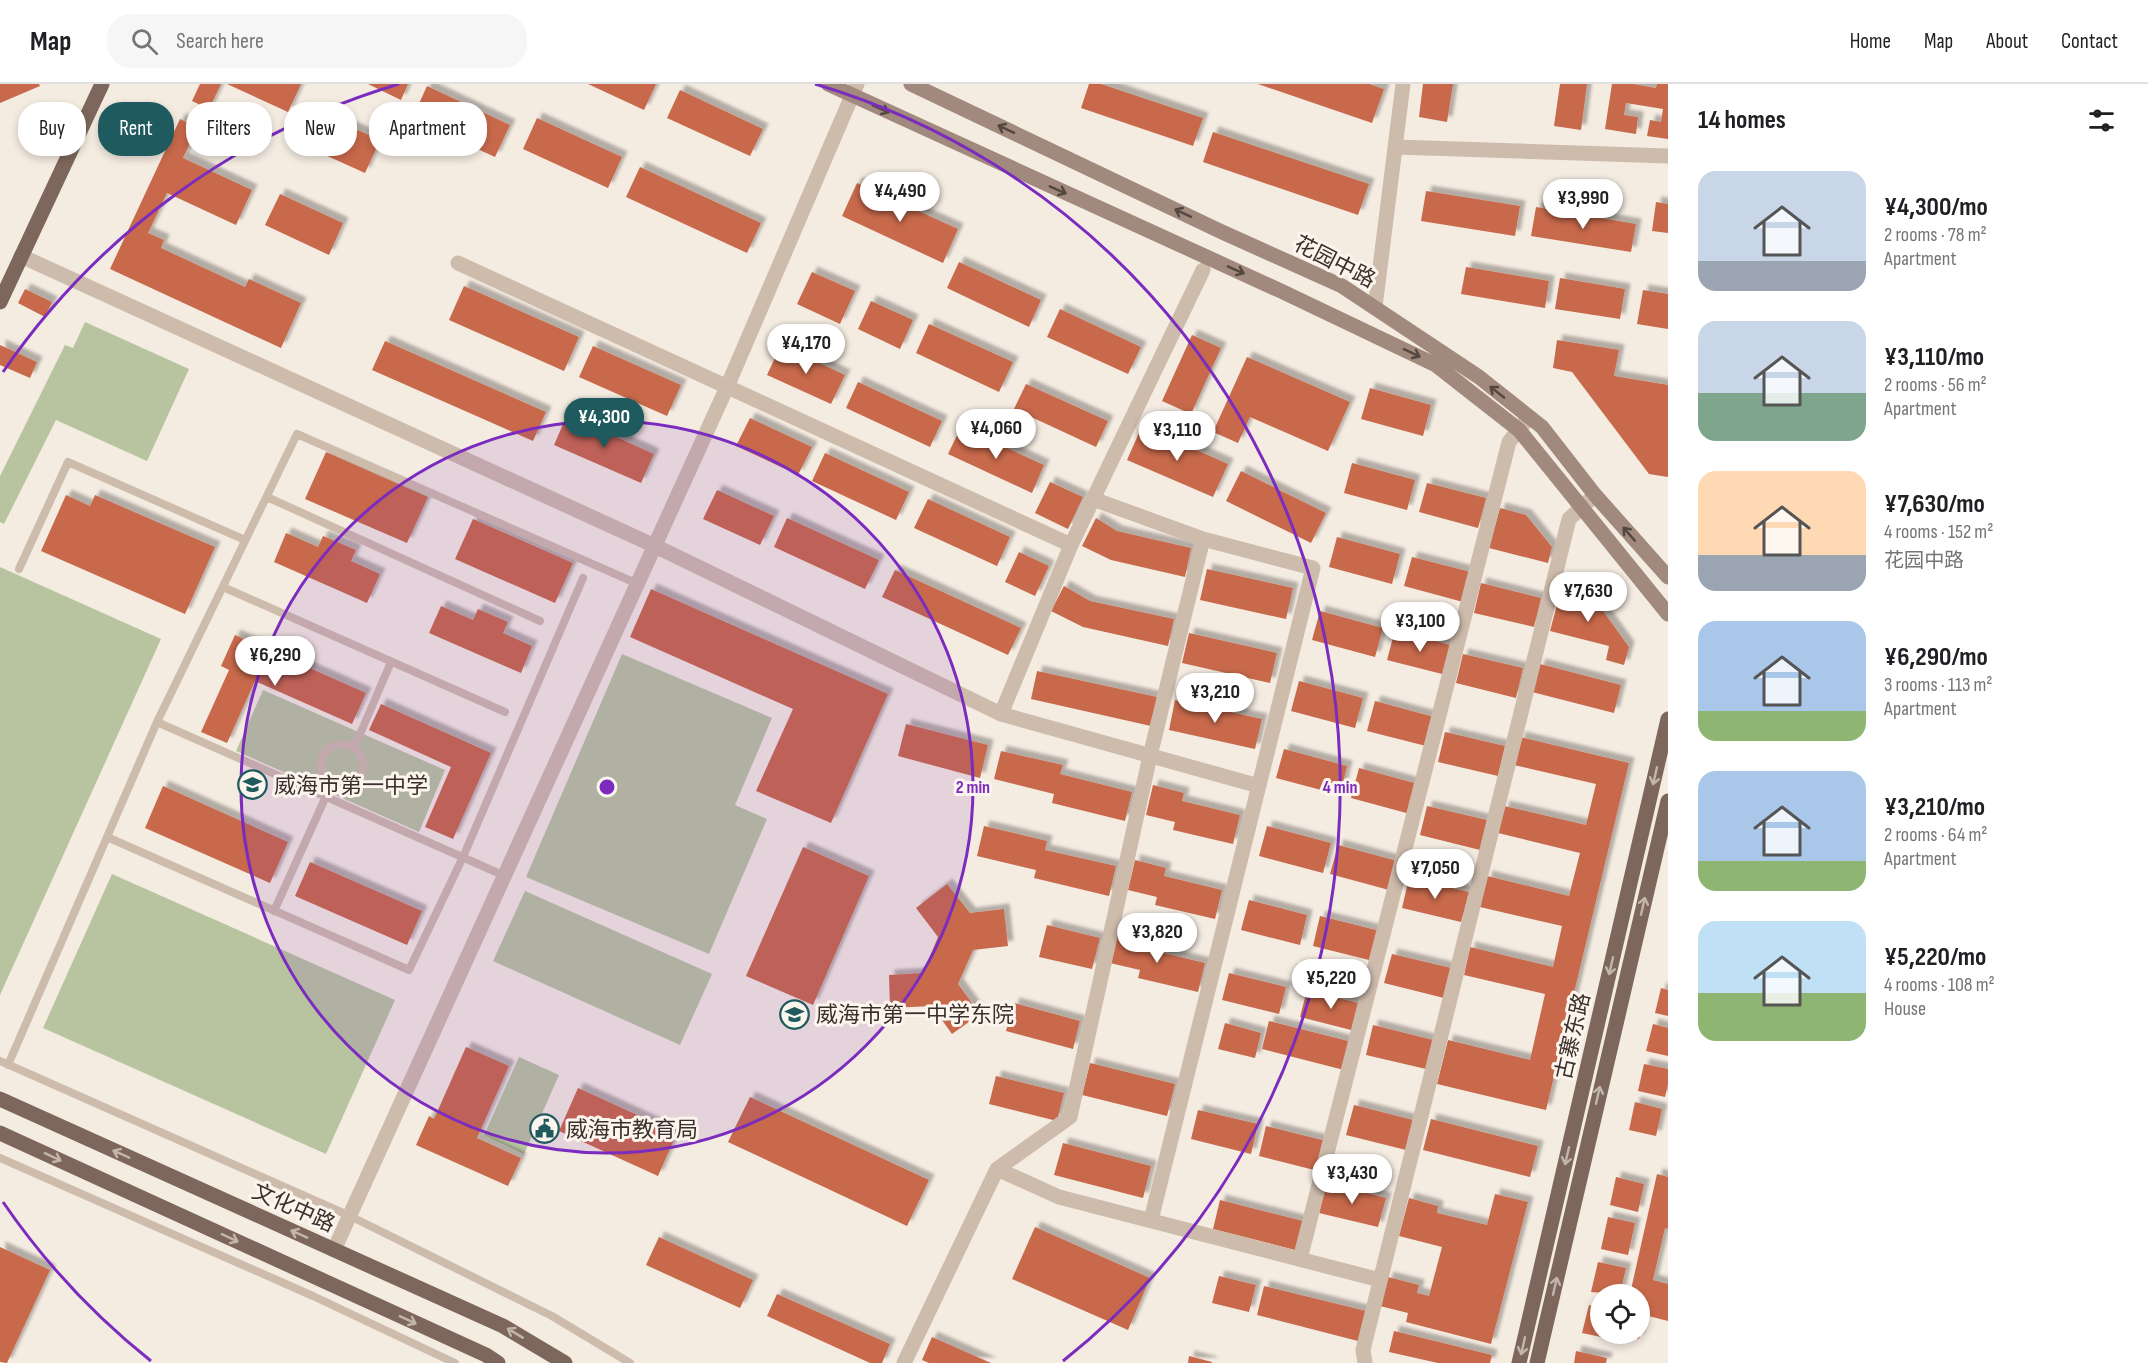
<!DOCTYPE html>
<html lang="en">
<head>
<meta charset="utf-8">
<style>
  :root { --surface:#fff; --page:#f6f6f6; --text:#202124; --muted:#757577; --line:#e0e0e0; --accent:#1f5a5e }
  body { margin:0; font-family:"Sofia Sans Condensed","Noto Sans SC",sans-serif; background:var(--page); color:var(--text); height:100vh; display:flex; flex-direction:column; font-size:22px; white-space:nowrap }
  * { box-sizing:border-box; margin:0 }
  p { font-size:20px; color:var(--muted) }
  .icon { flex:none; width:33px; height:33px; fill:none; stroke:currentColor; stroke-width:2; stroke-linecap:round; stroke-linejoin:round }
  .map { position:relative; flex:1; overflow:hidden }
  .panel { display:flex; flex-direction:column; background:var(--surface); width:480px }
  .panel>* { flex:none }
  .top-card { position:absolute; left:18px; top:18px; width:570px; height:54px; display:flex; gap:12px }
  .fabs { position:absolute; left:1590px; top:1200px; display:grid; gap:12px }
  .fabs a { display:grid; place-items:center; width:60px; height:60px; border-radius:50%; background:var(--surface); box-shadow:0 3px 9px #0003; font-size:30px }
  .price { position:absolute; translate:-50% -51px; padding:0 14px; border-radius:21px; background:#fff; color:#222; font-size:20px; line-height:39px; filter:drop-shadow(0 2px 3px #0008) }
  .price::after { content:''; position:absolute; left:50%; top:36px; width:18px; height:14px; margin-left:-9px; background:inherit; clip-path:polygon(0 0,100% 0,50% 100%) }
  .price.current { background:var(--accent); color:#fff }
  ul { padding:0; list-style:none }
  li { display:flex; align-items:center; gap:18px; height:150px; padding:0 30px }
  li span { display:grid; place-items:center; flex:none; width:168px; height:120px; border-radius:18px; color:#555 }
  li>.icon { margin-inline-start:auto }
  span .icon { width:72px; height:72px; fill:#fffc; stroke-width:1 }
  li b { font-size:26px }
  h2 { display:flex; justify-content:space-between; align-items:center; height:72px; padding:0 30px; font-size:26px }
  .tag { padding:0 21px; border-radius:24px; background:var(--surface); box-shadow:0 3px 9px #0003; font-size:21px; line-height:54px }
  .tag.current { background:var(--accent); color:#fff }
  header { display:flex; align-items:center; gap:36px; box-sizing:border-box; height:84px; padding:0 30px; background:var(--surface); border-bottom:2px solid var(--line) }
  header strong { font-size:28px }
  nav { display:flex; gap:33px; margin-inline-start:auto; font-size:21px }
  .search { width:420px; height:54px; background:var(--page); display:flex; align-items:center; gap:15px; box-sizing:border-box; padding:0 21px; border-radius:24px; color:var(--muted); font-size:22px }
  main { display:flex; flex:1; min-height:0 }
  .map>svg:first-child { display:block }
  .green { fill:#b8c4a0 }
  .building { fill:#c8694b; filter:url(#shadow) }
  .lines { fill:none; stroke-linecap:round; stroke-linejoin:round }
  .service { stroke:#cdbbac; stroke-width:8 }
  .minor { stroke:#cdbbac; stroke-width:15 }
  .secondary { stroke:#a18a7d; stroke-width:15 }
  .primary { stroke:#7d675c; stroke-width:15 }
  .oneway { stroke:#544640 }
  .oneway2 { stroke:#c2b5ac }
  .ring { fill:none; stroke:#7b2cbf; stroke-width:3 }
  .labels { text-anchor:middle; stroke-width:6; stroke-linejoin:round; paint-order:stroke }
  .street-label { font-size:22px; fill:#3b302b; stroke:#fbf5ee }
  .poi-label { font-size:22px; fill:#3b302b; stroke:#fbf5ee; text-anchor:start }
  .centre { fill:#7b2cbf; stroke:#fbf5ee; stroke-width:3 }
  .ring-label { font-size:18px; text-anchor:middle; font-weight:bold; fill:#7b2cbf; stroke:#fbf5ee; stroke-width:6; stroke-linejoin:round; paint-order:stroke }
</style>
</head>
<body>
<header>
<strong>Map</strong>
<div class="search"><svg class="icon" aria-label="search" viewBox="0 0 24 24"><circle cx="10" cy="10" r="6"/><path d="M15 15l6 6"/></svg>Search here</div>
<nav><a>Home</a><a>Map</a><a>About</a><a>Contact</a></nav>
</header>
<main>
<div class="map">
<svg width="1668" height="1279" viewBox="0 0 1668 1279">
  <defs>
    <filter id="shadow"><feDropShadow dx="5.5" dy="-5.5" stdDeviation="1.5" flood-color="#0004"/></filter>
  </defs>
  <rect width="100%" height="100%" fill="#f4ebe1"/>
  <path class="green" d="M85,238L189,285L147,377L56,336L4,440L0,438V392L65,261L73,264Z
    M0,483L161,555L0,911Z
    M622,570L772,634L735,721L767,735L709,870L526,793Z
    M263,606L445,686L419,748L236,667Z
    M112,790L395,916L326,1070L43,944Z
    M525,807L712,890L680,961L493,877Z
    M519,973L559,991L524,1070L484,1051Z"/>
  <path class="building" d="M0,0H39L40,2L0,19Z
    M200,0H221L209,25L192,17Z
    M227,0H301L288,28Z
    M368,0H408L401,16Z
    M588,0H656L644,26Z
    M1089,0H1101L1203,34L1193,62L1081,24Z
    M1258,0H1369L1384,5L1372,39Z
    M1423,0H1453L1447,38L1419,33Z
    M1560,0H1587L1581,46L1554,42Z
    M1612,0H1633L1656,4L1657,0H1668V55L1647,52L1650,36L1661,38L1663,25L1626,19L1624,31L1638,33L1636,50L1605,45Z
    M427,2L510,41L495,73L412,35Z
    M680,6L763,45L750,72L667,34Z
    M318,28L380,56L365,89L303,61Z
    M537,34L622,73L608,104L523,65Z
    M180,35L197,43L183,74L252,106L236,141L167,109L148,149L164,156L161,164L245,203L249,195L301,219L281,264L110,185Z
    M1213,48L1369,100L1358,131L1203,78Z
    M640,83L761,139L747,169L626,113Z
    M857,99L958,145L943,179L842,132Z
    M1426,107L1520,122L1515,152L1421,137Z
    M280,110L343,139L329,171L265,141Z
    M1656,118L1668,120V149L1652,147Z
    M1536,123L1636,140L1631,168L1531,152Z
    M959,178L1041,216L1029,243L947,204Z
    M1466,183L1549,197L1545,224L1461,210Z
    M812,188L855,207L840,240L797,220Z
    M1560,194L1625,205L1620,235L1555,225Z
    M464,202L579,253L564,287L449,236Z
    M25,205L52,218L45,233L18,219Z
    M1643,206L1668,210V245L1637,240Z
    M871,217L913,236L900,265L858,245Z
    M1060,225L1141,263L1128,290L1047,253Z
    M929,240L1013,278L999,308L916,269Z
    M1192,251L1221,264L1191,330L1162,317Z
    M1557,256L1619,266L1614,292L1668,301V393L1649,390L1572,288L1553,284Z
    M385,257L546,328L533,357L372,286Z
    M0,261L37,278L30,294L0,281Z
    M781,261L845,291L831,320L767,291Z
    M593,262L681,301L667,332L579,293Z
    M1247,273L1350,318L1328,367L1250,333L1238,359L1213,348Z
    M858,298L942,337L930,363L846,324Z
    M1026,300L1108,337L1096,363L1014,325Z
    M1370,304L1431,321L1423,352L1361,335Z
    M567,331L654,370L641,399L554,361Z
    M750,334L812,363L798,391L736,362Z
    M1142,342L1228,380L1213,413L1127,376Z
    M961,343L1044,381L1032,409L948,370Z
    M326,368L428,413L407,459L305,415Z
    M825,369L909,408L896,436L812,397Z
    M1352,379L1415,396L1407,426L1344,409Z
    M1241,387L1326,429L1311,459L1226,417Z
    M1050,398L1083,413L1068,445L1035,429Z
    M1427,399L1486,414L1478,444L1419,428Z
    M717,406L774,432L760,461L703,435Z
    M66,411L90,422L95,411L215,463L185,530L41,467Z
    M928,415L1010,453L997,482L914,444Z
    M1500,424L1526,431L1552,463L1548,479L1489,464Z
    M787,434L879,476L865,505L774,463Z
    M1096,434L1117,447L1191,464L1185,493L1111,476L1082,462Z
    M473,435L573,479L555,519L455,475Z
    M286,449L318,463L323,452L356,466L351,477L380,490L367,519L274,478Z
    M1337,453L1400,470L1392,500L1329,483Z
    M1019,468L1049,482L1035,512L1005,498Z
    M1412,473L1471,488L1463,518L1404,502Z
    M1207,485L1293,504L1286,535L1200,516Z
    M895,486L1021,544L1008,571L882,513Z
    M1481,499L1541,514L1534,543L1474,529Z
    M1064,502L1090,517L1174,535L1168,562L1083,543L1051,527Z
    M1562,502L1590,509L1629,563L1624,581L1606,576L1609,562L1550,547Z
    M651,505L888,610L831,739L756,707L793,625L630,553Z
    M441,522L473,536L478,525L508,538L503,549L532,562L521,589L429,549Z
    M1320,527L1383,544L1375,573L1312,556Z
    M1395,546L1454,562L1446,591L1387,576Z
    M1189,549L1277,569L1270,599L1182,579Z
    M235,551L366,609L352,640L255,597L227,659L201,648L229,586L221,582Z
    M1463,570L1523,584L1516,614L1456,599Z
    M1540,580L1621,601L1614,629L1532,608Z
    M1037,587L1157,613L1151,642L1031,615Z
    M1299,597L1363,614L1355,644L1291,627Z
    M1175,616L1262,635L1255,665L1169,646Z
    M1375,617L1434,633L1426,662L1367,647Z
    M381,620L491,669L453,755L425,743L451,683L369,646Z
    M906,640L988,661L980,694L898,672Z
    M1445,648L1505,662L1498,692L1438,678Z
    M1520,653L1629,679L1546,1026L1437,1000L1448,956L1530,976L1545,910L1464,891L1470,863L1553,883L1562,842L1480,823L1487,792L1569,812L1580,769L1498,749L1504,722L1586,741L1596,700L1514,681Z
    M1284,665L1347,682L1340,711L1276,694Z
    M1001,667L1063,681L1060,690L1132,708L1125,737L1052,719L1054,710L994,695Z
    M1359,684L1418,700L1410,730L1351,714Z
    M1153,701L1184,709L1182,717L1240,731L1233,760L1173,746L1175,738L1146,731Z
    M163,702L288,758L270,799L145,744Z
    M1427,722L1487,736L1480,766L1420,751Z
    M984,742L1047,757L1045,766L1116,782L1109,812L1034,794L1036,786L977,772Z
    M1267,742L1331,759L1323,789L1259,772Z
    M1338,761L1397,777L1389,806L1330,790Z
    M803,763L869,792L813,921L746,892Z
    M1135,776L1166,784L1164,792L1222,806L1215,835L1155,821L1157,813L1128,806Z
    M310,778L422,827L407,861L295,812Z
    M1409,794L1469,808L1461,838L1402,824Z
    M947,800L970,829L1004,825L1008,862L973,866L958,900L980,930L952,950L932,922L890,924L889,891L923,889L938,853L916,824Z
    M1249,816L1307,831L1300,861L1241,846Z
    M1320,832L1380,847L1373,877L1313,862Z
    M1047,841L1100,854L1092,885L1039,873Z
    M1118,849L1149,856L1147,865L1205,879L1198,908L1138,894L1140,886L1110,879Z
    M1392,870L1451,884L1444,914L1384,899Z
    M1229,889L1286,903L1279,930L1222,916Z
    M1661,904L1668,906V932L1655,929Z
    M1307,906L1362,920L1355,947L1300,933Z
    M1014,919L1080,937L1073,965L1006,947Z
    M1269,937L1352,958L1344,986L1262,965Z
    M1225,939L1261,949L1255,974L1218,965Z
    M1653,940L1668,944V972L1646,967Z
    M1373,941L1433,956L1426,985L1366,971Z
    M466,963L509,982L477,1054L521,1074L508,1102L416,1061L429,1032L434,1035Z
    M1090,979L1175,1000L1167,1032L1082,1011Z
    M1644,980L1668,985V1000L1665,1013L1638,1007Z
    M996,992L1064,1009L1057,1037L989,1020Z
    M578,1004L677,1049L658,1092L559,1047Z
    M750,1013L929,1096L907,1142L728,1058Z
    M1635,1018L1662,1025L1656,1052L1629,1046Z
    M1354,1021L1413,1036L1406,1066L1346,1051Z
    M1198,1026L1258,1040L1251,1070L1191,1055Z
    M1431,1035L1538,1062L1530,1093L1423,1066Z
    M1266,1042L1326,1057L1318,1087L1259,1072Z
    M1063,1059L1151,1082L1143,1114L1054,1091Z
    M1657,1090L1668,1093V1145L1665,1144L1653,1196L1668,1200V1237L1645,1231L1639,1255L1618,1250H1640V1210H1630Z
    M1616,1093L1644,1100L1638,1128L1610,1121Z
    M1326,1099L1386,1114L1378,1143L1319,1129Z
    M1495,1110L1528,1118L1491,1260L1406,1238L1408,1229L1380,1222L1388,1193L1419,1201L1417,1209L1429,1212L1442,1163L1399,1152L1409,1114L1438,1122L1437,1129L1487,1141Z
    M1220,1116L1303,1137L1295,1166L1213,1145Z
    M1608,1133L1635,1139L1628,1171L1601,1165Z
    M1035,1143L1150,1194L1128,1246L1012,1195Z
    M659,1153L753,1196L740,1224L646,1181Z
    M0,1163L50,1186L7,1279L0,1278Z
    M1598,1178L1626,1184L1620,1210L1591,1208Z
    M1219,1192L1256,1201L1249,1228L1212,1219Z
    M1264,1202L1366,1227L1358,1257L1257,1231Z
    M777,1210L890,1260L882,1279H870L767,1232Z
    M1589,1221L1600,1224V1250H1612L1611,1255L1582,1249Z
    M1394,1247L1492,1271L1490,1279H1438L1389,1268Z
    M932,1253L991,1279H929L922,1276Z
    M1576,1267L1607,1274L1606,1279H1574Z
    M1189,1272L1212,1278V1279H1188Z"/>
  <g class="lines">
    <path class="service" d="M267,413L540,537
      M19,485L68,378L245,456
      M223,503L505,628
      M157,638L297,350L638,500
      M321 681a21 21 0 1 1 42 0a21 21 0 1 1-42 0Z
      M354,664L391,578
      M107,753L409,886L463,773L583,494
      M274,827L332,699
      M0,977L350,1132L552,1232L630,1279
      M8,981L157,638L505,792
      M0,1074L313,1212L455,1279"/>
    <path class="minor" d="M1396,63L1668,72
      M21,172L655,462L1001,630L1259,702
      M458,179L1071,461
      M1375,223L1403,0
      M1093,415L1203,455L1313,484L1151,1136
      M1001,630L1071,461L1203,186
      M997,1085L1059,1113L1380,1196
      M334,1166L727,303L857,0
      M1300,1175L1509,358L1529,333
      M904,1279L997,1085L1070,1033L1150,672L1203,455
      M1365,1279L1363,1266L1569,435L1595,411"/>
    <path class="secondary" d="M828,0L1281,207L1436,281L1519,346L1668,530
      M911,0L1222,148L1342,202L1479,293L1542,343L1595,411L1668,493"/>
    <path class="primary" d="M0,218L102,0
      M0,1015L503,1242L565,1279
      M0,1049L486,1271L498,1279
      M1519,1279L1668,635
      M1537,1279L1668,717"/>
  </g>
  <defs><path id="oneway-shaft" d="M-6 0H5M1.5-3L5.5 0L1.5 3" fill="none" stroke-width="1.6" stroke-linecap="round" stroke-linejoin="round" transform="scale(1.5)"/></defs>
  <g class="oneway">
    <use href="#oneway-shaft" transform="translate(881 25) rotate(24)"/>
    <use href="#oneway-shaft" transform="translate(1006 45) rotate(-155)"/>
    <use href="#oneway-shaft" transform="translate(1058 106) rotate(24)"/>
    <use href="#oneway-shaft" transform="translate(1183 129) rotate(-155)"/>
    <use href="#oneway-shaft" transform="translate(1236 186) rotate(24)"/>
    <use href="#oneway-shaft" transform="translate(1412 269) rotate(25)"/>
    <use href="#oneway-shaft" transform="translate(1497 308) rotate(-142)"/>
    <use href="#oneway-shaft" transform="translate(1629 450) rotate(-131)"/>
  </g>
  <g class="oneway2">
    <use href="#oneway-shaft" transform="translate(1655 692) rotate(103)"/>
    <use href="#oneway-shaft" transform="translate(1643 822) rotate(-77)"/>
    <use href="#oneway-shaft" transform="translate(1611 882) rotate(103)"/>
    <use href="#oneway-shaft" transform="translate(1598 1011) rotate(-77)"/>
    <use href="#oneway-shaft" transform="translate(121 1070) rotate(-156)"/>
    <use href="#oneway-shaft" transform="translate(1567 1072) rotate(103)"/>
    <use href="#oneway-shaft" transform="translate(53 1073) rotate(25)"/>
    <use href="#oneway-shaft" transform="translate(299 1150) rotate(-156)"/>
    <use href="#oneway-shaft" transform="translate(230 1154) rotate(25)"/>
    <use href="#oneway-shaft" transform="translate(1555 1202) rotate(-77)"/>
    <use href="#oneway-shaft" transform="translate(408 1236) rotate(25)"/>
    <use href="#oneway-shaft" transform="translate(515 1249) rotate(-149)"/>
    <use href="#oneway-shaft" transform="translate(1523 1262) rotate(103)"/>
  </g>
  <circle cx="607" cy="703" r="366" fill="#7b2cbf" fill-opacity=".12"/>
  <g class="ring">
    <circle cx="607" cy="703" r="366"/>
    <path d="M151 1277A733 733 0 0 1 3 1118M3 288A733 733 0 0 1 399 0M815 0A733 733 0 0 1 1063 1277"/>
  </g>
  <defs>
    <symbol id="school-ring" viewBox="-11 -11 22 22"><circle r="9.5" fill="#fbf5ee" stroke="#1f5a5e" stroke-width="1.5"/><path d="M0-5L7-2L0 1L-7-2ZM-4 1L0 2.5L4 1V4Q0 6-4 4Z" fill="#1f5a5e"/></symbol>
    <symbol id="civic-ring" viewBox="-11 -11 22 22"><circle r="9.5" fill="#fbf5ee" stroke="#1f5a5e" stroke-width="1.5"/><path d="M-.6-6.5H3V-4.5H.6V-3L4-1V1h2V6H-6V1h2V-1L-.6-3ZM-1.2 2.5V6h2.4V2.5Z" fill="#1f5a5e"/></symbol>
  </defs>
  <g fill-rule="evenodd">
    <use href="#school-ring" x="236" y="684" width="33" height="33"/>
    <use href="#school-ring" x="778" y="914" width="33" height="33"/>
    <use href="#civic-ring" x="528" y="1028" width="33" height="33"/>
  </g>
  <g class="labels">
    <g class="street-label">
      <text transform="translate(1335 177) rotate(27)" y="8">花园中路</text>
      <text transform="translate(1572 952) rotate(-77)" y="8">古寨东路</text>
      <text transform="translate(294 1123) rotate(24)" y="8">文化中路</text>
    </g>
    <g class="poi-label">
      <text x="274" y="709">威海市第一中学</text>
      <text x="816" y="938">威海市第一中学东院</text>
      <text x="566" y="1053">威海市教育局</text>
    </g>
  </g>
  <circle cx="607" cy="703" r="9" class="centre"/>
  <g class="ring-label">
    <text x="973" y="709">2 min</text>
    <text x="1340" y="709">4 min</text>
  </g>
</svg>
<div class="fabs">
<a><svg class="icon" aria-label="locate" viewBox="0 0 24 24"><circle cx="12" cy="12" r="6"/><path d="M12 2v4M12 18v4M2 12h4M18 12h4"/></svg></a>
</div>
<b class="price" style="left:900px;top:139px">¥4,490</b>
<b class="price" style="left:1583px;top:146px">¥3,990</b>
<b class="price" style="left:806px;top:291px">¥4,170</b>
<b class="price current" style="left:604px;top:365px">¥4,300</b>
<b class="price" style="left:996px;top:376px">¥4,060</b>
<b class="price" style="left:1177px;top:378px">¥3,110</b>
<b class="price" style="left:1588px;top:539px">¥7,630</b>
<b class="price" style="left:1420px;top:569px">¥3,100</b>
<b class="price" style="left:275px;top:603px">¥6,290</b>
<b class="price" style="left:1215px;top:640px">¥3,210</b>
<b class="price" style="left:1435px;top:816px">¥7,050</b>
<b class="price" style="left:1157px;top:880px">¥3,820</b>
<b class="price" style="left:1331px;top:926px">¥5,220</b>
<b class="price" style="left:1352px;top:1121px">¥3,430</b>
<div class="top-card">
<a class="tag">Buy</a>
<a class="tag current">Rent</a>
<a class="tag">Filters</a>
<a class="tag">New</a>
<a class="tag">Apartment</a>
</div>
</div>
<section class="panel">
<h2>14 homes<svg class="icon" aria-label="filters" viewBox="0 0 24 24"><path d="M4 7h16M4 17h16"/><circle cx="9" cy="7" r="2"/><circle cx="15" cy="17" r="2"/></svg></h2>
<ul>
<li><span style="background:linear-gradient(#c9d6e8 75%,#9aa5b1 0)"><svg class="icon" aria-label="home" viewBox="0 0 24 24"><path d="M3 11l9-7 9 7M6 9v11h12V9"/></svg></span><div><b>¥4,300/mo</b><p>2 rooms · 78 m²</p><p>Apartment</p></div></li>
<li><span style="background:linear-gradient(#c9d6e8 60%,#7fa58c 0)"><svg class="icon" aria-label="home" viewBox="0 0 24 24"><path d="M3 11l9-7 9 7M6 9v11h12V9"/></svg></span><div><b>¥3,110/mo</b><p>2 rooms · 56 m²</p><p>Apartment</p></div></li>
<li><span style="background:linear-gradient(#ffd9b3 70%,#9aa5b1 0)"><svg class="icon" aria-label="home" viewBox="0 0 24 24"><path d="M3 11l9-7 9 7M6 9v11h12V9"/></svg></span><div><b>¥7,630/mo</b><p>4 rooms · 152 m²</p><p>花园中路</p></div></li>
<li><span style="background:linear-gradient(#a9c7e8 75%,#8fb573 0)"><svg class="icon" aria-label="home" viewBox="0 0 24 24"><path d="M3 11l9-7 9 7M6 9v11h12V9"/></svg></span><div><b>¥6,290/mo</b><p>3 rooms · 113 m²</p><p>Apartment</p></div></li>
<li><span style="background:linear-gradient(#a9c7e8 75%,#8fb573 0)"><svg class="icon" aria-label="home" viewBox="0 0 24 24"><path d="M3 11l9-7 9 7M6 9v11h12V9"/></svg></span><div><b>¥3,210/mo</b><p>2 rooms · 64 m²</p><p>Apartment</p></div></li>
<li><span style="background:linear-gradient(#bfe0f5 60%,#8fb573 0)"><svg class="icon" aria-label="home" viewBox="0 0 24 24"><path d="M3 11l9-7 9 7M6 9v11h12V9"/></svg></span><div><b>¥5,220/mo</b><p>4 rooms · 108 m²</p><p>House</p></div></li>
</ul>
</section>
</main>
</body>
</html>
